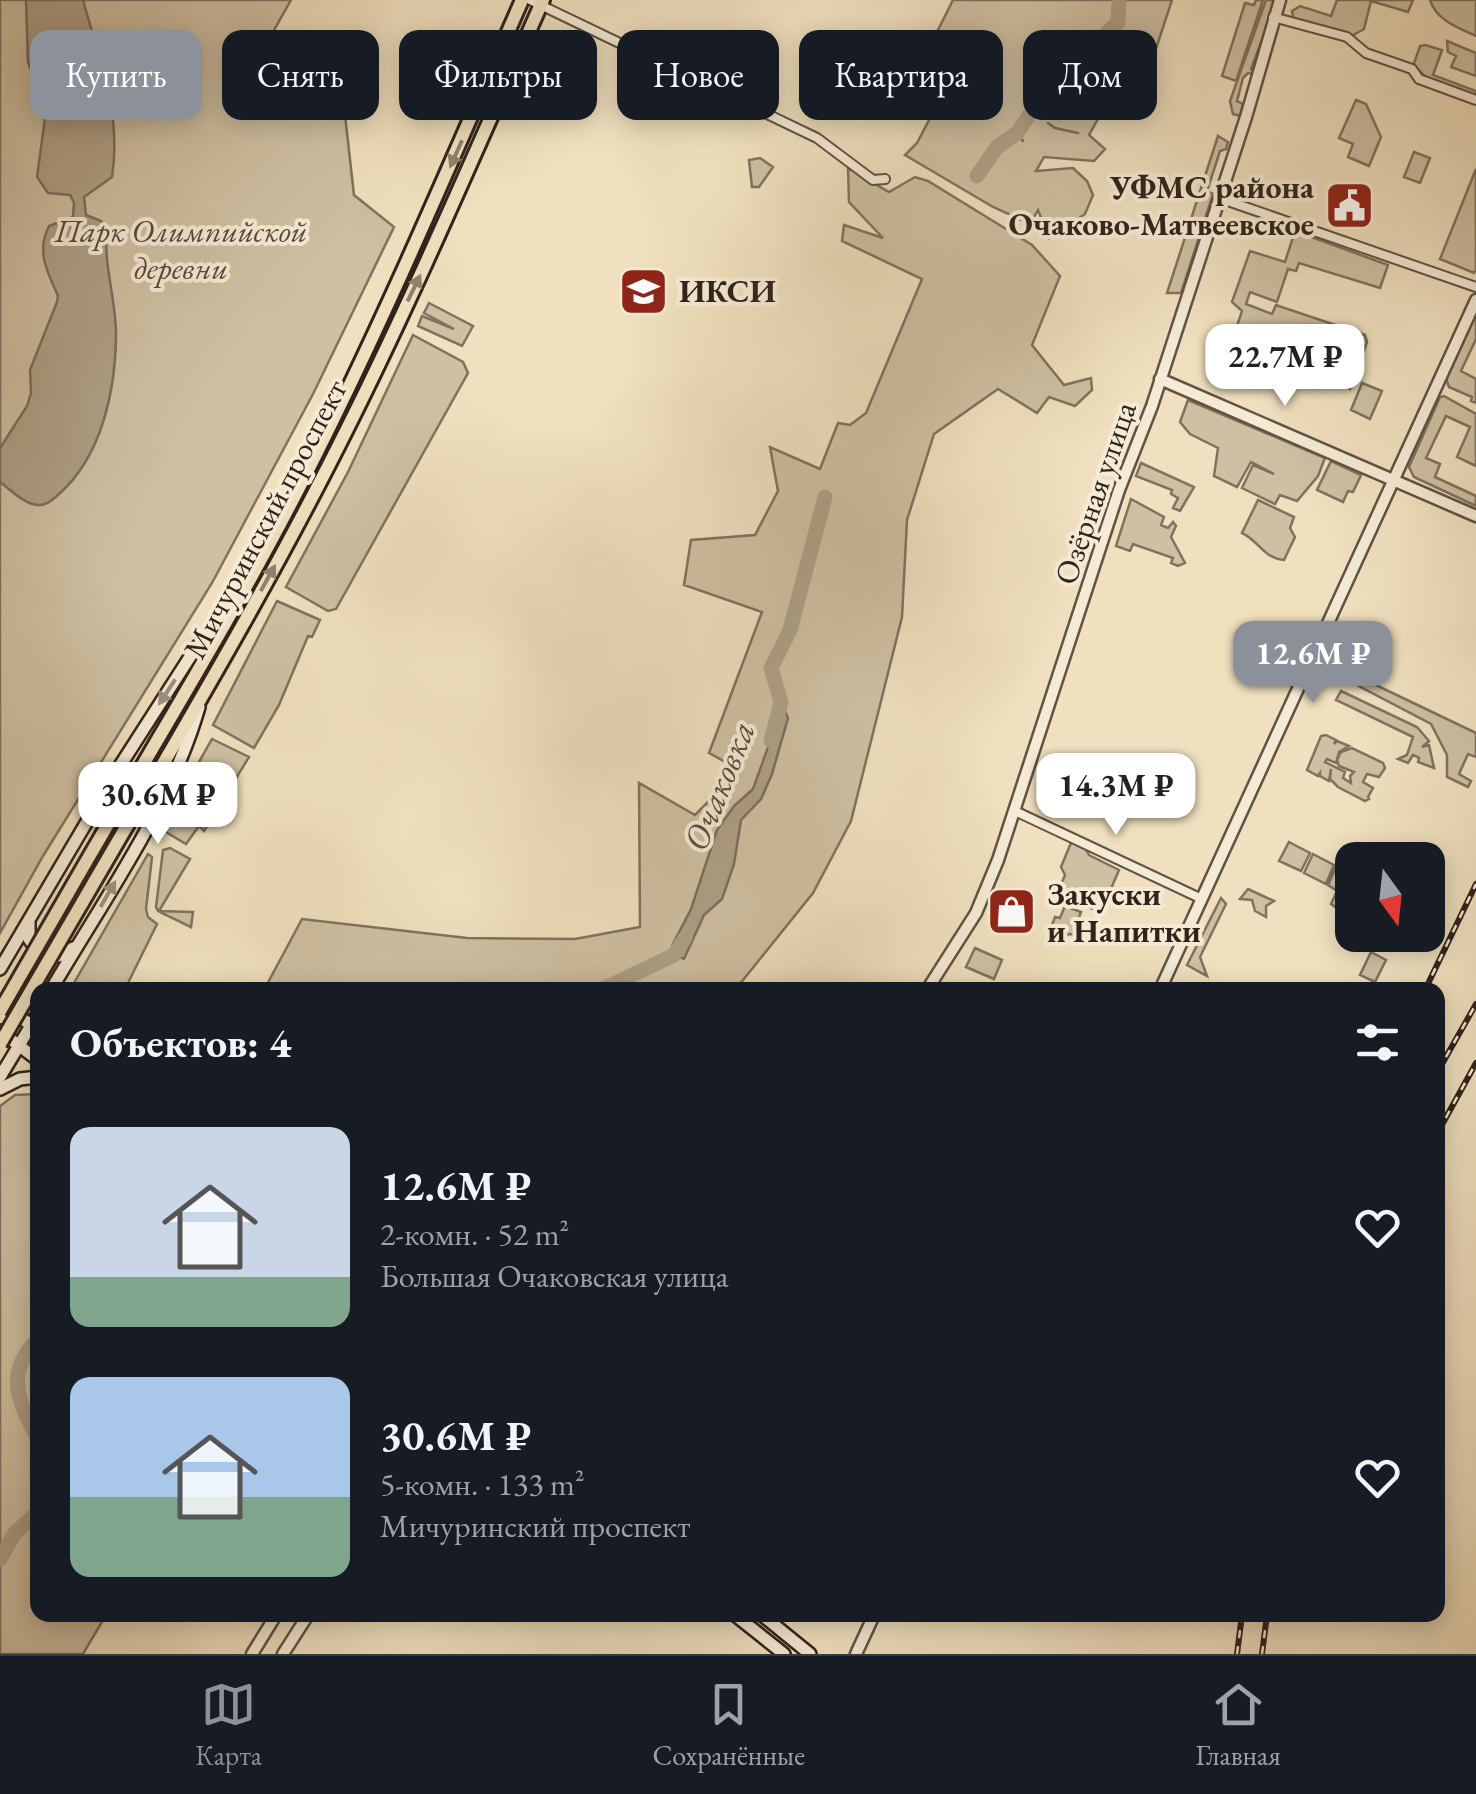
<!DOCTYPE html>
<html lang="ru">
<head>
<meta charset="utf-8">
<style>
  :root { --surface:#171b24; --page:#242831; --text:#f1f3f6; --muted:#9ea1a6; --line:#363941; --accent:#8c9099 }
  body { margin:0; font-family:"EB Garamond",serif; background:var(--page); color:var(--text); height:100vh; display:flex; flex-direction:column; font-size:38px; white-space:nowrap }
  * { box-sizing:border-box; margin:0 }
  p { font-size:32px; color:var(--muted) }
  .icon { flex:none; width:55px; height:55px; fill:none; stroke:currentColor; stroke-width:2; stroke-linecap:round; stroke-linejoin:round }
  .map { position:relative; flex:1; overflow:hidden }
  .panel { position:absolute; left:30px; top:982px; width:1415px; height:640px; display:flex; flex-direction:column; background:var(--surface); border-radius:20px; box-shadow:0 5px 25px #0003 }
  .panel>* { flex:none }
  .hud { position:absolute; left:30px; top:30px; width:1418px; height:90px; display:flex; gap:20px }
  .needle { width:65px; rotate:165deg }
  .tools { position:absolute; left:1335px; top:842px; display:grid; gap:20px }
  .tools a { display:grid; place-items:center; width:110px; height:110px; border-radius:20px; background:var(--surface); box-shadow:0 5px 25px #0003; font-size:50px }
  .price { position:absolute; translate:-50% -85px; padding:0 22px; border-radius:20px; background:#fff; color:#222; font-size:32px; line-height:65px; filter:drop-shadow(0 2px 5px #0008) }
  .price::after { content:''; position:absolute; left:50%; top:60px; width:30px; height:22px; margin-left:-15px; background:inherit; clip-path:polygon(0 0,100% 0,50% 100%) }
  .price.selected { background:var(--accent); color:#fff }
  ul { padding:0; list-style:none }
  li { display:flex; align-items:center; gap:30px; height:250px; padding:0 40px }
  li span { display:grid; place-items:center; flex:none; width:280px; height:200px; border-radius:20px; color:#555 }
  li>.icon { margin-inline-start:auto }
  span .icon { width:120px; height:120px; fill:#fffc; stroke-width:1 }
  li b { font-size:42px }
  h2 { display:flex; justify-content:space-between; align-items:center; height:120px; padding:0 40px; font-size:42px }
  .chip { padding:0 35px; border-radius:20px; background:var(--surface); box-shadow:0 5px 25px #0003; font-size:35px; line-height:90px }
  .chip.selected { background:var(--accent); color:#fff }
  .tab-bar { display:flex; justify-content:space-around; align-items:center; height:140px; border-top:2px solid var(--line); background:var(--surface); font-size:28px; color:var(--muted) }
  .tab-bar a { display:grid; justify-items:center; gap:5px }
  .tab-bar .selected { color:var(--accent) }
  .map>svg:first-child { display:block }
  .green { fill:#cfc0a3; stroke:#80725f; stroke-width:2.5 }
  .water { fill:#afa087; stroke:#7c6e5c; stroke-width:2.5 }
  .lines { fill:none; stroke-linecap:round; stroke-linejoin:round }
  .stream { stroke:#7c6e5c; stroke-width:2.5 }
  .river { stroke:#afa087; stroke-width:15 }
  .minor-casing { stroke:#605244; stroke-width:12 }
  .tertiary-casing { stroke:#605244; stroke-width:15 }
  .secondary-casing { stroke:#30231b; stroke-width:16 }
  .primary-casing { stroke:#30231b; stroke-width:18 }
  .minor { stroke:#f5ebd5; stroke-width:8 }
  .tertiary { stroke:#f5ebd5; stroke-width:10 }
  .secondary { stroke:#f5ebd5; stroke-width:11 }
  .primary { stroke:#f0e0bf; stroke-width:12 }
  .rail-casing { stroke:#30231b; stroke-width:6 }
  .rail { stroke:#f5ebd5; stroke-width:2.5; stroke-dasharray:8; stroke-linecap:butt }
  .primary-bridge-casing { stroke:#30231b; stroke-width:18; stroke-linecap:butt }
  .primary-bridge { stroke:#f0e0bf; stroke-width:12 }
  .oneway { fill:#90826d }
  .oneway2 { fill:#9c9181 }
  .labels { text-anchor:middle; stroke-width:8; stroke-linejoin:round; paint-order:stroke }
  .poi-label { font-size:32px; font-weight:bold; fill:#30231b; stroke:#f5ebd5; text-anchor:start }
  .park-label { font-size:32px; font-style:italic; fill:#584a3d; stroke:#f5ebd5 }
  .street-label { font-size:32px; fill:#30231b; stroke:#f5ebd5 }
  .water-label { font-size:35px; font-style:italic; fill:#5c4f41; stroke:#f5ebd5 }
</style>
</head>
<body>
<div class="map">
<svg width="1476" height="1654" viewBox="0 0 1476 1654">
  <rect width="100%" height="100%" fill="#f0e0bf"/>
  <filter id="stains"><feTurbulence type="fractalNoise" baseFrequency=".002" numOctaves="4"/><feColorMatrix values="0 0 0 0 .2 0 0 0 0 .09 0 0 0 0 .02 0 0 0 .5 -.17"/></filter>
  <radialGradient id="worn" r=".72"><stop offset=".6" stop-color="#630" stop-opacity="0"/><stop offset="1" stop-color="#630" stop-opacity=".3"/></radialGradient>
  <path class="green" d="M0,0H291L260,55L344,106L354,195L394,227L313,394L212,583L43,856L0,933Z
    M953,0H1172L1150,67L1125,71L1118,81L1104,88L1099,117L1089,135L1105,149L1094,161L1044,157L1036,171L1073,168L1087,181L1093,195L1085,214L1049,238L1038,210L1030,224L993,207L905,155L917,143L968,45L938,30Z
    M1256,0H1263L1236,81L1222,76L1245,3L1254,5Z
    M1266,0H1277L1251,69L1254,74L1248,73L1243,78L1237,101L1243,104L1240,116L1233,114L1230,101Z
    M1337,0H1413L1408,12L1371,1L1364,29L1348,38L1294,22L1292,11L1300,6L1331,16Z
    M1430,0H1476V36C1458,28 1436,20 1430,0Z
    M1447,41L1476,53V76L1451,67L1456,56L1448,52Z
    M1425,45L1442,50L1433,75L1476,91V95L1426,77L1413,66L1420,46Z
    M1356,100L1366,104L1381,137L1369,166L1348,157L1353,144L1339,138Z
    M1218,136L1228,142L1226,149L1220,151L1207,191L1213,194L1181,293H1167Z
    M1414,152L1430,158L1420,183L1404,177Z
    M760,158L773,167L759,187H752L749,160Z
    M848,168L889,192L915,177L928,181L1032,245L1060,276L1032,345L1064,385L1091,378L1092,390L1075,406L1049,397L1037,413L998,389L934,434L907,520L902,617L851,821L813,893L735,990H264L302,919L467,938L575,939L640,927L639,783L695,815L740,770L709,753L762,612L684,585L691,540L755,535L778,491L770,447L820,469L838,423L850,425L866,413L922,279L842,241L844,225L883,238L849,202Z
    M1476,169V269L1474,273L1440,259Z
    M1295,231L1388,265L1380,288L1299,263L1296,271L1288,269L1277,302L1250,292L1246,304L1272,314L1276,305L1365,335L1367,342L1350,389L1264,350L1269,331L1252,370L1225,362L1242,311L1232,302L1250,251L1285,262Z
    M429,303L473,326L462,346L418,326L422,316L454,329L424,313Z
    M1476,312V339L1461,371L1476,379V403L1471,401L1472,397L1449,387L1446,379Z
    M413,335L463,362L468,373L336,609L328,611L286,587L348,472Z
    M1362,383L1382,391L1370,419L1351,410Z
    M1444,396L1476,414V466L1457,457L1470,427L1446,416L1426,458L1440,464L1435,477L1476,496V506L1414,477L1409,467L1440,397Z
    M1188,400L1325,458L1318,476L1297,501L1280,495L1275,504L1242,488L1253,465L1274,474L1251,462L1237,487L1214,476L1218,448L1190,434L1180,422Z
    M1331,461L1361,475L1353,492L1348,491L1343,502L1317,490Z
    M1141,463L1194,487L1180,511L1173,508L1178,498L1171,494L1172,490L1136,476Z
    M1131,499L1164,517L1161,525L1168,528L1173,522L1176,526L1171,537L1185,563L1178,566L1171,563L1173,558L1133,544L1130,551L1116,546Z
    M1258,500L1294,517L1290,528L1295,537L1284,560C1263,558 1258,540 1242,533Z
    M277,601L320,620L312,637L308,636L279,705L254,748L213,725Z
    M1357,676L1476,733V757L1468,754L1459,774L1471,781L1468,787L1447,777V755L1431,724L1353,683Z
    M1341,691L1417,727L1429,741L1422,747L1429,745L1434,768L1418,762L1419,758L1413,755L1408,763L1398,759L1407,755L1413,737L1336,700Z
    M1326,735L1336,740L1334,744L1337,741L1349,746L1339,752L1336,763L1327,759L1325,762L1345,772L1343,778L1351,783L1350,776L1354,772L1339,766L1337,760L1341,752L1352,748L1383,763L1385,768L1379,777L1367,774L1363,782L1373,788L1368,797L1369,799L1365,801L1338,787L1330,779L1331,769L1329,781L1320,776V773L1318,776L1307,770L1321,736Z
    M212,739L249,757L204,831L199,826L186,844L161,829Z
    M1073,838L1082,842L1089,855L1119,870L1110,891L1103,888L1093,909L1058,892L1065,875L1061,867Z
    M1289,842L1310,853L1301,871L1279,861Z
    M170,848L190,859L159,911L193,912L191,927L158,911L156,907L163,850Z
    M148,854L152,857L146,909L148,917L157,924L128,983L139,990H70Z
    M1313,854L1334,865L1326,884L1304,873Z
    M1344,864L1352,869V919L1331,904L1337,891L1328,885L1337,865Z
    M1248,889L1274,901L1266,906V917L1255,911L1252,900L1240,899Z
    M1221,898L1226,904L1200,957L1207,976L1187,965Z
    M1065,906L1081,912L1073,934L1062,935L1050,930L1055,917L1060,918Z
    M975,948L1002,960L994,979L966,967Z
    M1371,952L1386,960L1375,982L1360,975Z
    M37,1094V1237L32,1239L35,1247L37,1245L38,1615H106L83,1654H0V1106L15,1095Z"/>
  <path class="water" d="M26,0H83C99,59 122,115 112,177L84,197L86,215L101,221L107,230C103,266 117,302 116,338C115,393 101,457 59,494C53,499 48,505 39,505C25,505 11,490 0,482V448L27,406L31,393L30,370L57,302L58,296C47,271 36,252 49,226L73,217L74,203L70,195L48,193L37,177L46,111L28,62Z
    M781,702L788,718L772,774L761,799L741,820L734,864L722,899L704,915L684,959L674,955L672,946L691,909L717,830L734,806L753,789L777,722Z"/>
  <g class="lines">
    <path class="stream" d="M1107,49L1129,38
      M1062,68L1086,81L1103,77
      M1031,110L1040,117
      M1048,123L1055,128L1078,133
      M1017,133L1023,141"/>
    <path class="river" d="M977,176L997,147L1017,133L1062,68L1085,46L1101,39L1118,22L1119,0
      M771,741L781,702L771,668L790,630L825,497
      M601,990L674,955L685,938
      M38,1339C4,1373 18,1401 38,1439
      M0,1559L14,1534L38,1512"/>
    <defs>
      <path id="minor" d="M530,0L817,138L873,180L885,179
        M1273,17L1347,37L1366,53L1412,69L1419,79L1476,100
        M1219,198L1476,287
        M1015,811L1202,899"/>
      <path id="tertiary" d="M1160,379L1476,516
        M927,990L976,913L998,860L1119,490L1152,406L1246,117L1280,0
        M1160,990L1476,300
        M252,1654L276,1615
        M283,1654L308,1615
        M856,1654L874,1615"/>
      <path id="secondary" d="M29,922V939L40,954L59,956L73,948
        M0,969L118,769L195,649L224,619
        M51,990C104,899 170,808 199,707
        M0,1001L38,1031
        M0,1031L38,1060
        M0,1077L38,1014
        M0,1089L20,1079L38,1077
        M735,1615L784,1654
        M762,1615L810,1654"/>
      <path id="primary" d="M67,895C147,755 233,618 306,474C385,319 452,159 522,0
        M82,903C173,746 267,590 348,427C418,287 479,143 543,0"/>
    </defs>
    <use href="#minor" class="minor-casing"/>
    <use href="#tertiary" class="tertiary-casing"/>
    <use href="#secondary" class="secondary-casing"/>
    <use href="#primary" class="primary-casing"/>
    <use href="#minor" class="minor"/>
    <use href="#tertiary" class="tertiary"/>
    <use href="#secondary" class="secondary"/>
    <use href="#primary" class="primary"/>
    <defs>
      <path id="rail" d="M1425,990L1476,884
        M1438,1071L1476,1004
        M1438,1132L1476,1063
        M1237,1654L1242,1615
        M1262,1654L1267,1615"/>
    </defs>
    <use href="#rail" class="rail-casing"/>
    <use href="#rail" class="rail"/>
    <defs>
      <path id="primary-bridge" d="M0,1011L67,895
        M0,1044L82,903"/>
    </defs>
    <use href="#primary-bridge" class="primary-bridge-casing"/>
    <use href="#primary-bridge" class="primary-bridge"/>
  </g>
  <defs><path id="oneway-solid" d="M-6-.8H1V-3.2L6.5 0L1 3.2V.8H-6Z" transform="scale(2.5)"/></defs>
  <g class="oneway">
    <use href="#oneway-solid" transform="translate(456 154) rotate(114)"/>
    <use href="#oneway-solid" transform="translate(414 288) rotate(-64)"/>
    <use href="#oneway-solid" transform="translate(268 578) rotate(-61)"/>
  </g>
  <g class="oneway2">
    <use href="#oneway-solid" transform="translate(167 692) rotate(123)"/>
    <use href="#oneway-solid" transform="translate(108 894) rotate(-60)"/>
  </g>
  <defs>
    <symbol id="civic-square" viewBox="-11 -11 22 22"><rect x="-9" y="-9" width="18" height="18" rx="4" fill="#8f2418" stroke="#f5ebd5"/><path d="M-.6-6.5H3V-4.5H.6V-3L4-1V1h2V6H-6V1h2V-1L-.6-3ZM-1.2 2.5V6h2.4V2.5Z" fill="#fff"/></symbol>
    <symbol id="university-square" viewBox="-11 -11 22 22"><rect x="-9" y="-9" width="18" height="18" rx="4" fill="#8f2418" stroke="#f5ebd5"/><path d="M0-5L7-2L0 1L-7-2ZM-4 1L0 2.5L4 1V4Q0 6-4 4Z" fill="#fff"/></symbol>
    <symbol id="shop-square" viewBox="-11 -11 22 22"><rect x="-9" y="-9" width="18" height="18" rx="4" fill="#8f2418" stroke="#f5ebd5"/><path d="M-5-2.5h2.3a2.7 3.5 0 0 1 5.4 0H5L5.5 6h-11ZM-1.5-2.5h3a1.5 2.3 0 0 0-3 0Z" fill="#fff"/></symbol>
  </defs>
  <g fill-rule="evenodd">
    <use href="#civic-square" x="1322" y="178" width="55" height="55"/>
    <use href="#university-square" x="616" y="264" width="55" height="55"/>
    <use href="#shop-square" x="984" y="884" width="55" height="55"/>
  </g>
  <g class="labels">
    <g class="poi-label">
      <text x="1314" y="198" text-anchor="end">УФМС района<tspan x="1314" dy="37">Очаково-Матвеевское</tspan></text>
      <text x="679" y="302">ИКСИ</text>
      <text x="1047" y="905">Закуски<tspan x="1047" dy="37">и Напитки</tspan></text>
    </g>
    <g class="park-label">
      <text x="181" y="242">Парк Олимпийской<tspan x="181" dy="37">деревни</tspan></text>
    </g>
    <g class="street-label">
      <text transform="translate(1095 493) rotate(-71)" y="11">Озёрная улица</text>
      <text transform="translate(265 519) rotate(-62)" y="11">Мичуринский проспект</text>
    </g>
    <g class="water-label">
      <text transform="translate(719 786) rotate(-68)" y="12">Очаковка</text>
    </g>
  </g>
  <rect width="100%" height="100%" filter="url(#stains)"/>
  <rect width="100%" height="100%" fill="url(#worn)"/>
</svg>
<div class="tools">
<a><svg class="needle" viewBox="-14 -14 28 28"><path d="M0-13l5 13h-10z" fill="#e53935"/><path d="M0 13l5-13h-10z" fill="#9ea1a6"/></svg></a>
</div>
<b class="price" style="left:1285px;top:409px">22.7M ₽</b>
<b class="price selected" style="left:1313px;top:706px">12.6M ₽</b>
<b class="price" style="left:1116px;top:838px">14.3M ₽</b>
<b class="price" style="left:158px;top:847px">30.6M ₽</b>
<div class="hud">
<a class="chip selected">Купить</a>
<a class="chip">Снять</a>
<a class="chip">Фильтры</a>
<a class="chip">Новое</a>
<a class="chip">Квартира</a>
<a class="chip">Дом</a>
</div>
<section class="panel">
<h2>Объектов: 4<svg class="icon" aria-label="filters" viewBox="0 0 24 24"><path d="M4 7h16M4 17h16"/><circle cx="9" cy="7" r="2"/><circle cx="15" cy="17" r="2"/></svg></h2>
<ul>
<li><span style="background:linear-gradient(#c9d6e8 75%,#7fa58c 0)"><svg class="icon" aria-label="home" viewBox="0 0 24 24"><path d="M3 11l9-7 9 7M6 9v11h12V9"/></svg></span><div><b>12.6M ₽</b><p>2-комн. · 52 m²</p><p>Большая Очаковская улица</p></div><svg class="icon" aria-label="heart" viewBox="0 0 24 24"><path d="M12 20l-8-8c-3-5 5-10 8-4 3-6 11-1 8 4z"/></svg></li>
<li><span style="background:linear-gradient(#a9c7e8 60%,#7fa58c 0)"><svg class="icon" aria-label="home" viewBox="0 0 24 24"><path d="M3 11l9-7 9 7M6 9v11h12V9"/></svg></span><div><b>30.6M ₽</b><p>5-комн. · 133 m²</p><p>Мичуринский проспект</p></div><svg class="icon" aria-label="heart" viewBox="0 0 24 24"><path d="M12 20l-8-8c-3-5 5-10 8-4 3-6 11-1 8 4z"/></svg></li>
</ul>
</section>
</div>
<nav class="tab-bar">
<a class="selected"><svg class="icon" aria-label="map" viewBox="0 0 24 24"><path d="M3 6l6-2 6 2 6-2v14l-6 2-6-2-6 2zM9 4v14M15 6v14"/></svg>Карта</a>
<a><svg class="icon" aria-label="saved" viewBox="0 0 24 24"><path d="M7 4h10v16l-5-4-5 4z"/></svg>Сохранённые</a>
<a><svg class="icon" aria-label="home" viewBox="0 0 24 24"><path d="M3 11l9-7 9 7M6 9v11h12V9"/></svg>Главная</a>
</nav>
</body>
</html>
